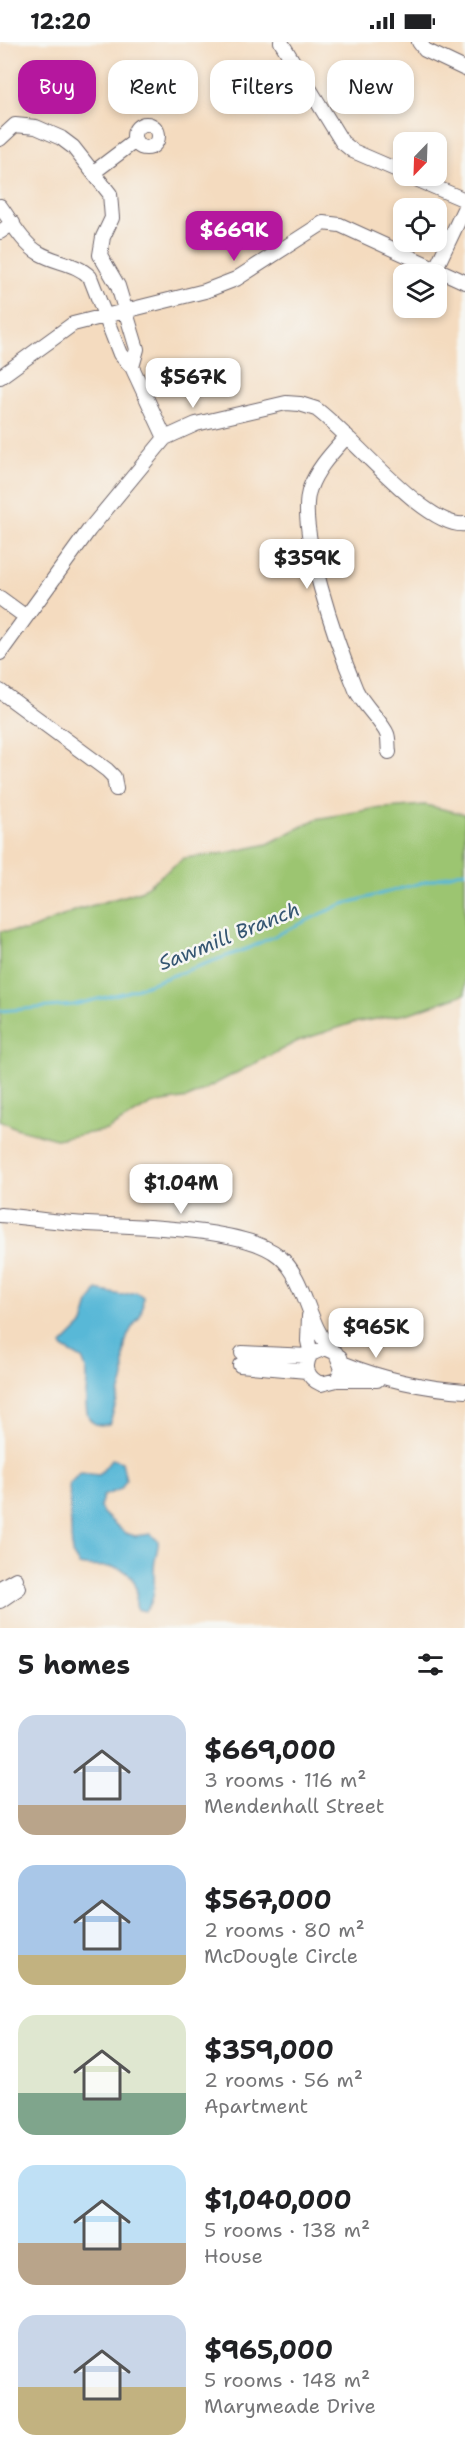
<!DOCTYPE html>
<html lang="en">
<head>
<meta charset="utf-8">
<style>
  :root { --surface:#fff; --page:#f2f2f2; --text:#202124; --muted:#757577; --accent:#b5179e }
  body { margin:0; font-family:"Shantell Sans",sans-serif; background:var(--page); color:var(--text); height:100vh; display:flex; flex-direction:column; font-size:22px; white-space:nowrap }
  * { box-sizing:border-box; margin:0 }
  p { font-size:20px; color:var(--muted) }
  .icon { flex:none; width:33px; height:33px; fill:none; stroke:currentColor; stroke-width:2; stroke-linecap:round; stroke-linejoin:round }
  .map { position:relative; height:1586px; overflow:hidden }
  .details { display:flex; flex-direction:column; background:var(--surface); flex:1 }
  .details>* { flex:none }
  .top-card { position:absolute; left:18px; top:18px; width:429px; height:54px; display:flex; gap:12px }
  .needle { width:39px; rotate:203deg }
  .tools { position:absolute; left:393px; top:90px; display:grid; gap:12px }
  .tools a { display:grid; place-items:center; width:54px; height:54px; border-radius:12px; background:var(--surface); box-shadow:0 3px 9px #0003; font-size:30px }
  .price { position:absolute; translate:-50% -51px; padding:0 14px; border-radius:12px; background:#fff; color:#222; font-size:20px; line-height:39px; filter:drop-shadow(0 2px 3px #0008) }
  .price::after { content:''; position:absolute; left:50%; top:36px; width:18px; height:14px; margin-left:-9px; background:inherit; clip-path:polygon(0 0,100% 0,50% 100%) }
  .price.current { background:var(--accent); color:#fff }
  ul { padding:0; list-style:none }
  li { display:flex; align-items:center; gap:18px; height:150px; padding:0 18px }
  li span { display:grid; place-items:center; flex:none; width:168px; height:120px; border-radius:18px; color:#555 }
  li>.icon { margin-inline-start:auto }
  span .icon { width:72px; height:72px; fill:#fffc; stroke-width:1 }
  li b { font-size:26px }
  h2 { display:flex; justify-content:space-between; align-items:center; height:72px; padding:0 18px; font-size:26px }
  .chip { padding:0 21px; border-radius:18px; background:var(--surface); box-shadow:0 3px 9px #0003; font-size:21px; line-height:54px }
  .chip.current { background:var(--accent); color:#fff }
  .status { display:flex; justify-content:space-between; align-items:center; height:42px; padding:0 30px; background:var(--surface); direction:ltr }
  .status svg { height:16px; fill:currentColor }
  .map>svg:first-child { display:block }
  .green { fill:#9cc571; stroke:#5f7456; stroke-width:1.5 }
  .water { fill:#58b8d7; stroke:#3d6d89; stroke-width:1.5 }
  .lines { fill:none; stroke-linecap:round; stroke-linejoin:round }
  .stream { stroke:#58b8d7; stroke-width:3 }
  .minor-casing { stroke:#6c6369; stroke-width:16 }
  .minor { stroke:#fff; stroke-width:14 }
  .labels { text-anchor:middle; stroke-width:5; stroke-linejoin:round; paint-order:stroke }
  .water-label { font-size:20px; font-style:italic; fill:#355672; stroke:#f6f6f2 }
</style>
</head>
<body>
<div class="status"><b>12:20</b><svg viewBox="0 0 49 12"><path d="M0 12V9h3v3zM5 12V6h3v6zM10 12V3h3v9zM15 12V0h3v12zM26 1h20v11H26zM47 4h2v5h-2z"/></svg></div>
<div class="map">
<svg width="465" height="1586" viewBox="0 0 465 1586">
  <rect width="100%" height="100%" fill="#f6f6f2"/>
  <filter id="ink" filterUnits="userSpaceOnUse"><feTurbulence type="fractalNoise" baseFrequency=".0167" numOctaves="2"/><feDisplacementMap in="SourceGraphic" scale="12" xChannelSelector="R" yChannelSelector="G"/><feConvolveMatrix kernelMatrix="1 2 1 2 8 2 1 2 1" color-interpolation-filters="sRGB"/></filter>
  <filter id="wash" filterUnits="userSpaceOnUse"><feTurbulence type="fractalNoise" baseFrequency=".008" numOctaves="4" result="noise"/><feDisplacementMap in="SourceGraphic" scale="24" xChannelSelector="R" yChannelSelector="G"/><feGaussianBlur stdDeviation="1.35" result="paint"/><feColorMatrix in="noise" values="0 0 0 0 0 0 0 0 0 0 0 0 0 0 0 0 0 1.4 0 .05"/><feComposite in="paint" operator="in"/></filter>
  <g filter="url(#wash)">
    <rect width="100%" height="100%" fill="#f4dbbf"/>
    <path class="green" d="M425,763L465,772V952L407,972L353,981L298,999L188,1056L151,1062L107,1088L56,1097L16,1086L0,1078V889H27L77,868L141,849L184,816L226,811L268,802L316,777L372,767Z"/>
    <path class="water" d="M97,1248L121,1253L136,1250L143,1255C142,1282 136,1275 128,1293C122,1307 124,1320 124,1334C124,1338 111,1378 109,1382C78,1390 87,1350 87,1336C87,1329 85,1323 82,1317L64,1307L62,1303L83,1282L89,1261Z
      M112,1417L122,1420L126,1438L121,1447L103,1454L100,1465L103,1471L125,1491L135,1494L151,1492L158,1499C159,1505 156,1511 155,1518C152,1534 159,1556 145,1569L137,1567C134,1558 139,1550 135,1542C125,1517 99,1528 79,1523L72,1512L69,1442L80,1431L99,1433Z"/>
    <g class="lines">
      <path class="stream" d="M0,969L73,963L127,950L249,906L340,863L465,829"/>
    </g>
  </g>
  <g filter="url(#ink)">
    <g class="lines">
      <defs>
        <path id="minor" d="M281,0L342,100L353,109L404,131
          M419,0L425,8L465,27
          M134 94a12 12 0 1 1 24 0a12 12 0 1 1-24 0Z
          M0,97L15,83L36,85L61,96L73,105L110,152L112,176L103,195L100,213L118,244L137,307L132,325L120,312L90,235C76,221 56,221 39,211C23,202 11,179 0,164
          M94,130L135,99
          M409,134L465,158
          M0,190L13,181
          M436,226L465,165
          M132,325L165,396
          M0,335L73,282L205,249L236,237L323,181L340,183L465,240
          M347,394C333,410 317,426 310,446C295,485 339,607 356,648C363,663 383,681 387,692C389,697 388,705 389,710
          M0,556L26,575
          M0,611L89,488L165,396L196,382L286,361L300,362L316,367C350,391 426,487 465,482
          M0,649L107,728L114,735L116,747
          M0,1173C24,1175 48,1179 73,1181C123,1185 242,1183 279,1214C308,1239 306,1282 332,1308
          M309,1274L308,1299L311,1312C303,1324 307,1336 321,1342L337,1338L342,1327L336,1311L325,1306L311,1312
          M242,1311L310,1314
          M340,1315L342,1321C382,1337 422,1346 465,1349
          M240,1323L307,1329
          M337,1338H377
          M0,1546L16,1537
          M0,1559L19,1546"/>
      </defs>
      <use href="#minor" class="minor-casing"/>
      <use href="#minor" class="minor"/>
    </g>
  </g>
  <g class="labels">
    <g class="water-label">
      <text transform="translate(229 894) rotate(-22)" y="7">Sawmill Branch</text>
    </g>
  </g>
</svg>
<div class="tools">
<a><svg class="needle" viewBox="-14 -14 28 28"><path d="M0-13l5 13h-10z" fill="#e53935"/><path d="M0 13l5-13h-10z" fill="#757577"/></svg></a>
<a><svg class="icon" aria-label="locate" viewBox="0 0 24 24"><circle cx="12" cy="12" r="6"/><path d="M12 2v4M12 18v4M2 12h4M18 12h4"/></svg></a>
<a><svg class="icon" aria-label="layers" viewBox="0 0 24 24"><path d="M12 4l9 5-9 5-9-5zM3 14l9 5 9-5"/></svg></a>
</div>
<b class="price current" style="left:234px;top:220px">$669K</b>
<b class="price" style="left:193px;top:367px">$567K</b>
<b class="price" style="left:307px;top:548px">$359K</b>
<b class="price" style="left:181px;top:1173px">$1.04M</b>
<b class="price" style="left:376px;top:1317px">$965K</b>
<div class="top-card">
<a class="chip current">Buy</a>
<a class="chip">Rent</a>
<a class="chip">Filters</a>
<a class="chip">New</a>
</div>
</div>
<section class="details">
<h2>5 homes<svg class="icon" aria-label="filters" viewBox="0 0 24 24"><path d="M4 7h16M4 17h16"/><circle cx="9" cy="7" r="2"/><circle cx="15" cy="17" r="2"/></svg></h2>
<ul>
<li><span style="background:linear-gradient(#c9d6e8 75%,#b9a48a 0)"><svg class="icon" aria-label="home" viewBox="0 0 24 24"><path d="M3 11l9-7 9 7M6 9v11h12V9"/></svg></span><div><b>$669,000</b><p>3 rooms · 116 m²</p><p>Mendenhall Street</p></div></li>
<li><span style="background:linear-gradient(#a9c7e8 75%,#c2b280 0)"><svg class="icon" aria-label="home" viewBox="0 0 24 24"><path d="M3 11l9-7 9 7M6 9v11h12V9"/></svg></span><div><b>$567,000</b><p>2 rooms · 80 m²</p><p>McDougle Circle</p></div></li>
<li><span style="background:linear-gradient(#dfe7d0 65%,#7fa58c 0)"><svg class="icon" aria-label="home" viewBox="0 0 24 24"><path d="M3 11l9-7 9 7M6 9v11h12V9"/></svg></span><div><b>$359,000</b><p>2 rooms · 56 m²</p><p>Apartment</p></div></li>
<li><span style="background:linear-gradient(#bfe0f5 65%,#b9a48a 0)"><svg class="icon" aria-label="home" viewBox="0 0 24 24"><path d="M3 11l9-7 9 7M6 9v11h12V9"/></svg></span><div><b>$1,040,000</b><p>5 rooms · 138 m²</p><p>House</p></div></li>
<li><span style="background:linear-gradient(#c9d6e8 60%,#c2b280 0)"><svg class="icon" aria-label="home" viewBox="0 0 24 24"><path d="M3 11l9-7 9 7M6 9v11h12V9"/></svg></span><div><b>$965,000</b><p>5 rooms · 148 m²</p><p>Marymeade Drive</p></div></li>
</ul>
</section>
</body>
</html>
